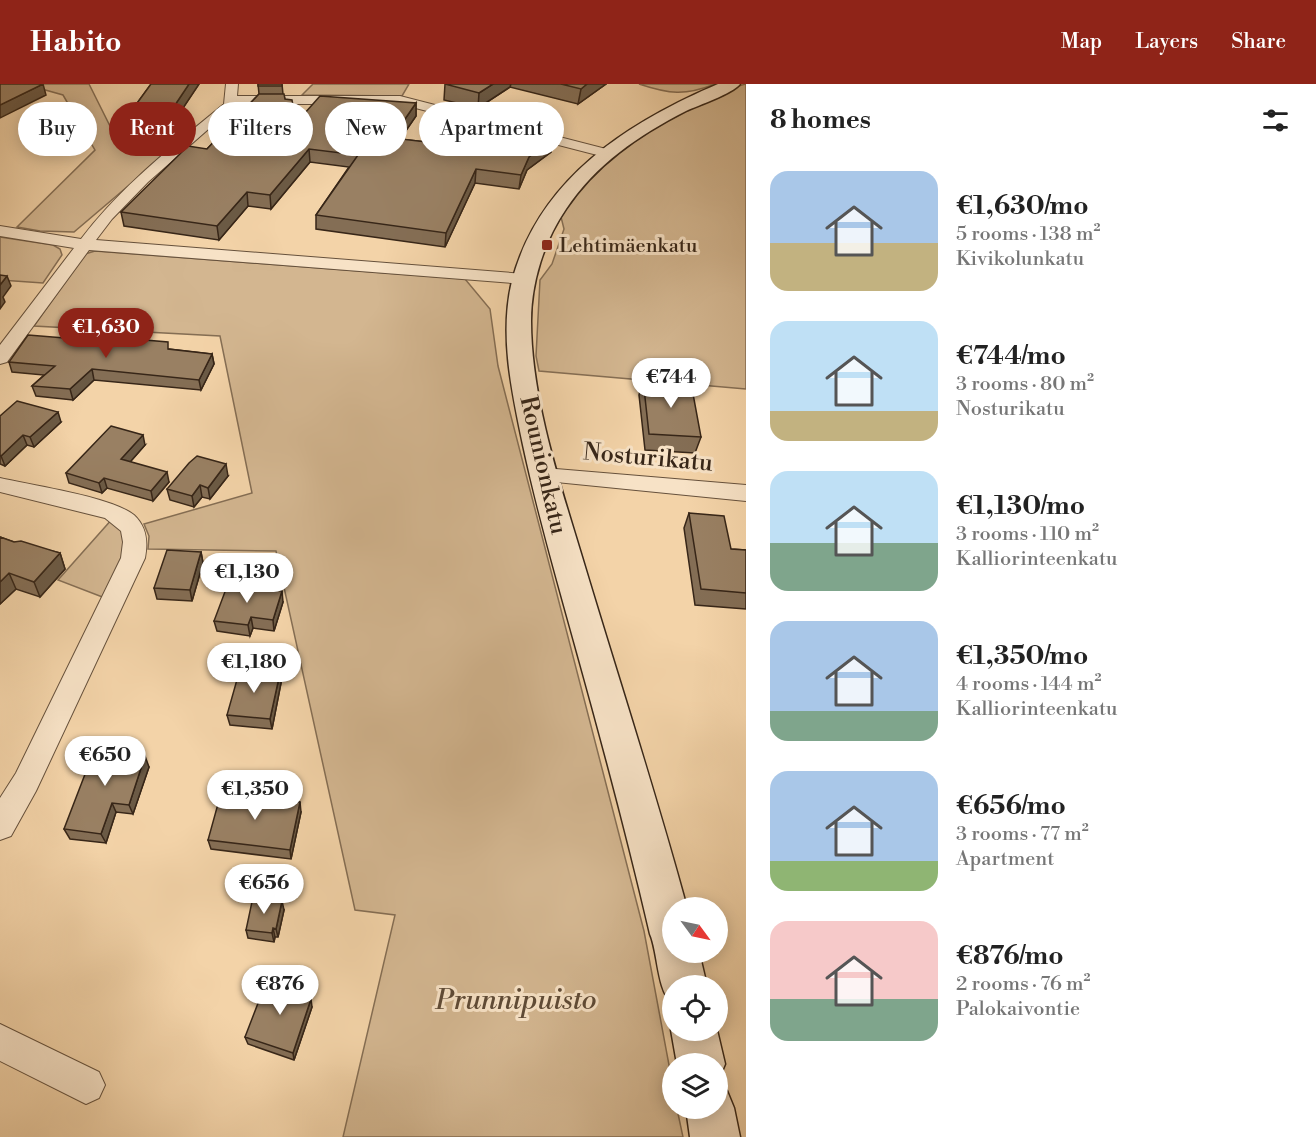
<!DOCTYPE html>
<html lang="en">
<head>
<meta charset="utf-8">
<style>
  :root { --surface:#fff; --page:#f6f6f6; --text:#222; --muted:#767676; --accent:#8f2418 }
  body { margin:0; font-family:"Libre Bodoni",serif; background:var(--page); color:var(--text); height:100vh; display:flex; flex-direction:column; font-size:22px; white-space:nowrap }
  * { box-sizing:border-box; margin:0 }
  p { font-size:20px; color:var(--muted) }
  .icon { flex:none; width:33px; height:33px; fill:none; stroke:currentColor; stroke-width:2; stroke-linecap:round; stroke-linejoin:round }
  .map { position:relative; flex:1; overflow:hidden }
  .drawer { display:flex; flex-direction:column; background:var(--surface); width:570px }
  .drawer>* { flex:none }
  .guide { position:absolute; left:18px; top:18px; width:570px; height:54px; display:flex; gap:12px }
  .needle { width:39px; rotate:123deg }
  .fabs { position:absolute; left:662px; top:813px; display:grid; gap:12px }
  .fabs a { display:grid; place-items:center; width:66px; height:66px; border-radius:50%; background:var(--surface); box-shadow:0 3px 15px #0003; font-size:30px }
  .price { position:absolute; translate:-50% -51px; padding:0 14px; border-radius:21px; background:#fff; color:#222; font-size:20px; line-height:39px; filter:drop-shadow(0 2px 3px #0008) }
  .price::after { content:''; position:absolute; left:50%; top:36px; width:18px; height:14px; margin-left:-9px; background:inherit; clip-path:polygon(0 0,100% 0,50% 100%) }
  .price.on { background:var(--accent); color:#fff }
  ul { padding:0; list-style:none }
  li { display:flex; align-items:center; gap:18px; height:150px; padding:0 24px }
  li span { display:grid; place-items:center; flex:none; width:168px; height:120px; border-radius:18px; color:#555 }
  li>.icon { margin-inline-start:auto }
  span .icon { width:72px; height:72px; fill:#fffc; stroke-width:1 }
  li b { font-size:26px }
  h2 { display:flex; justify-content:space-between; align-items:center; height:72px; padding:0 24px; font-size:26px }
  .pill { padding:0 21px; border-radius:27px; background:var(--surface); box-shadow:0 3px 15px #0003; font-size:21px; line-height:54px }
  .pill.on { background:var(--accent); color:#fff }
  header { display:flex; align-items:center; gap:36px; box-sizing:border-box; height:84px; padding:0 30px; background:var(--accent); color:#fff }
  header strong { font-size:28px }
  nav { display:flex; gap:33px; margin-inline-start:auto; font-size:21px }
  main { display:flex; flex:1; min-height:0 }
  .map>svg:first-child { display:block }
  .green { fill:#d3b690; stroke:#856e54; stroke-width:1.5 }
  .lines { fill:none; stroke-linecap:round; stroke-linejoin:round }
  .street-casing { stroke:#66513c; stroke-width:2 }
  .secondary-casing { stroke:#372618; stroke-width:3 }
  .street { fill:#f7e2c6; fill-rule:evenodd }
  .secondary { fill:#f7e2c6; fill-rule:evenodd }
  .wall { fill:#846e55; stroke:#372618; stroke-width:1.5 }
  .shaded-wall { fill:#6b5a45; stroke:#372618; stroke-width:1.5 }
  .building { fill:#998063; stroke:#372618; stroke-width:1.5 }
  .poi-dot { fill:#8f2418; stroke:#f7e2c6; stroke-width:2 }
  .labels { text-anchor:middle; stroke-width:6; stroke-linejoin:round; paint-order:stroke }
  .far-poi-label { font-size:20px; fill:#372618; stroke:#f7e2c6; text-anchor:start }
  .street-label { font-size:24px; fill:#372618; stroke:#f7e2c6 }
  .near-park-label { font-size:28px; font-style:italic; fill:#5e4a36; stroke:#f7e2c6 }
</style>
</head>
<body>
<header>
<strong>Habito</strong>
<nav><a>Map</a><a>Layers</a><a>Share</a></nav>
</header>
<main>
<div class="map">
<svg width="746" height="1053" viewBox="0 0 746 1053">
  <rect width="100%" height="100%" fill="#f3d3a8"/>
  <filter id="stains"><feTurbulence type="fractalNoise" baseFrequency=".00333" numOctaves="4"/><feColorMatrix values="0 0 0 0 .2 0 0 0 0 .09 0 0 0 0 .02 0 0 0 .5 -.17"/></filter>
  <radialGradient id="worn" r=".72"><stop offset=".6" stop-color="#630" stop-opacity="0"/><stop offset="1" stop-color="#630" stop-opacity=".3"/></radialGradient>
  <path class="green" d="M24,0H89L111,44L194,46L74,148L40,147L17,143L95,66L63,11Z
    M313,0H409L402,12L302,11Z
    M639,0H715C685,12 669,10 639,0Z
    M746,0V305L539,287L536,272L540,196L552,180L564,145L561,133C596,78 646,45 704,19C717,12 732,3 746,0Z
    M0,153L53,161L60,165L62,171L43,199L0,196Z
    M95,167L465,195L490,225L498,282L644,847L672,997V1024L677,1025L683,1053H343L395,831L355,826L276,467L148,465L149,452L144,440L252,409L220,252L34,242L85,170Z
    M113,434L123,441L128,464L105,514L58,496Z"/>
  <g class="lines">
    <defs>
      <path id="street" d="M226,0H238L237,12H400L610,66L612,69L605,73L400,20H237L148,98L112,135L96,156L525,190L534,195L525,200L89,166L7,278L0,280V261L74,164L0,152V142L81,155C121,102 173,62 224,20Z
        M544,384L746,401V417L536,396L533,391L536,386Z
        M0,394C31,401 112,413 134,431C147,443 148,458 145,474L36,707L11,752L0,756V714L16,689L121,474L123,458L121,447L105,434L0,408Z
        M0,940L99,988L105,1001L99,1014L86,1020L0,977Z"/>
      <path id="secondary" d="M718,0H740C732,10 699,21 686,27C639,51 595,81 566,125C544,157 531,199 531,237C531,314 560,400 582,473C617,590 655,706 687,824H672V868H699L707,902H672V919C657,907 658,868 650,850C628,755 603,661 577,568C558,499 538,431 523,361C512,308 499,251 512,197C539,95 627,39 718,0Z
        M672,943V946H717L725,980L718,997L717,980H677L671,946Z
        M717,1003L727,1007L734,1024L740,1053H690L686,1024H717Z"/>
    </defs>
    <use href="#street" class="street-casing"/>
    <use href="#secondary" class="secondary-casing"/>
    <use href="#street" class="street"/>
    <use href="#secondary" class="secondary"/>
  </g>
  <path class="wall" d="M151,0H199L175,36L137,35L135,22Z
    M258,0H282L283,10L285,15L296,39L416,19V32L400,55L435,59L553,55L551,68L527,86L519,105L475,99L445,163L316,145V131L349,83L310,78L271,125L248,122L219,156L124,142L121,128L207,65L259,10Z
    M445,0H606L578,20L510,3L478,24L444,16Z
    M169,265L212,270L214,280L201,306L94,296L73,316L36,312L32,302L44,291L12,288L9,278Z
    M643,295L701,353L695,369L645,366L639,311Z
    M0,332L61,338L34,363L27,361L5,382L0,380Z
    M145,361L130,378L169,398L153,417L107,404L102,409L69,399L66,389Z
    M228,392L210,415L202,413L194,423L170,416L167,405Z
    M689,429L731,465L746,466V525L695,521L684,444Z
    M0,453L14,458L60,469L65,485L40,513L16,505L0,520Z
    M201,468L203,479L192,517L157,515L154,504Z
    M283,518L274,547L253,544L250,552L217,547L214,537Z
    M281,599L272,645L230,641L227,631Z
    M135,663L138,672L149,683L133,730L116,728L106,759L70,755L64,745Z
    M301,728L291,775L211,765L208,756Z
    M284,826L278,853H275L274,858L248,854L246,846Z
    M278,905L305,908L304,913L312,923L294,976L248,960L245,953Z"/>
  <path class="shaded-wall" d="M43,0L46,11L0,34V21Z
    M189,0H199L175,36L173,24Z
    M493,0H511L510,3L478,24L479,9Z
    M587,0H606L578,20L581,5Z
    M416,19V32L392,67V54Z
    M553,55L551,68L527,86L519,105L521,91L529,73Z
    M309,65L310,78L271,125L270,111Z
    M476,85L475,99L445,163L446,149Z
    M247,108L248,122L219,156L217,142Z
    M7,192L11,202L3,213L5,218L0,225V201Z
    M212,270L214,280L201,306L199,296Z
    M92,285L94,296L73,316L70,305Z
    M58,328L61,338L34,363L30,353Z
    M23,351L27,361L5,382L1,372Z
    M143,351L145,361L124,385L121,375Z
    M226,380L228,392L210,415L208,404Z
    M167,388L169,398L153,417L151,407Z
    M104,394L107,404L102,409L99,399Z
    M200,401L202,413L194,423L192,412Z
    M201,468L203,479L192,517L190,506Z
    M60,469L65,485L40,513L34,498Z
    M9,489L16,505L0,520V498Z
    M282,507L283,518L274,547L273,536Z
    M251,533L253,544L250,552L248,541Z
    M280,589L281,599L272,645L270,635Z
    M135,663L139,673L133,671Z
    M145,672L149,683L133,730L129,721Z
    M300,718L301,728L291,775L290,766Z
    M112,719L116,728L106,759L101,750Z
    M282,817L284,826L278,853L276,845Z
    M273,844L275,853L274,858L272,849Z
    M304,901L305,908L302,919L300,912Z
    M311,915L312,923L294,976L293,969Z"/>
  <path class="building" d="M0,0H43L0,21Z
    M151,0H189L173,24L135,22Z
    M258,0H282V2H258Z
    M445,0H493L479,9Z
    M561,0H587L581,5Z
    M259,10H284L285,15L292,16L296,39L320,12L416,19L392,54L435,59L474,34L553,55L529,73L521,91L476,85L446,149L316,131L358,71L309,65L270,111L247,108L217,142L121,128L188,62L207,65Z
    M0,191L7,192L0,201Z
    M28,251L77,255L98,252L168,258V265L212,270L199,296L92,285L70,305L32,302L55,282L9,278Z
    M643,295L691,299L701,353L649,350Z
    M17,317L58,328L30,353L23,351L1,372L0,371V332Z
    M111,342L143,351L121,375L167,388L151,407L104,394L99,399L66,389Z
    M197,372L226,380L208,404L200,401L192,412L167,405L189,379Z
    M689,429L724,432L731,465L746,466V509L701,505Z
    M0,453L14,458L21,457L60,469L34,498L9,489L0,498Z
    M167,466L201,468L190,506L154,504Z
    M229,497L282,507L273,536L251,533L248,541L214,537Z
    M240,585L280,589L270,635L227,631Z
    M97,659L135,663L133,671L145,672L129,721L112,719L101,750L64,745Z
    M221,709L300,718L290,766L208,756Z
    M253,813L282,817L276,845L273,844L272,849L246,846Z
    M282,894L304,901L300,912L311,915L293,969L245,953L265,901L278,905Z"/>
  <rect class="poi-dot" x="541" y="155" width="12" height="12" rx="3"/>
  <g class="labels">
    <g class="far-poi-label">
      <text x="559" y="168">Lehtimäenkatu</text>
    </g>
    <g class="street-label">
      <text transform="translate(648 373) rotate(5)" y="8">Nosturikatu</text>
      <text transform="translate(544 381) rotate(77)" y="8">Rounionkatu</text>
    </g>
    <g class="near-park-label">
      <text x="516" y="925">Prunnipuisto</text>
    </g>
  </g>
  <rect width="100%" height="100%" filter="url(#stains)"/>
  <rect width="100%" height="100%" fill="url(#worn)"/>
</svg>
<div class="fabs">
<a><svg class="needle" viewBox="-14 -14 28 28"><path d="M0-13l5 13h-10z" fill="#e53935"/><path d="M0 13l5-13h-10z" fill="#767676"/></svg></a>
<a><svg class="icon" aria-label="locate" viewBox="0 0 24 24"><circle cx="12" cy="12" r="6"/><path d="M12 2v4M12 18v4M2 12h4M18 12h4"/></svg></a>
<a><svg class="icon" aria-label="layers" viewBox="0 0 24 24"><path d="M12 4l9 5-9 5-9-5zM3 14l9 5 9-5"/></svg></a>
</div>
<b class="price on" style="left:106px;top:275px">€1,630</b>
<b class="price" style="left:671px;top:325px">€744</b>
<b class="price" style="left:247px;top:520px">€1,130</b>
<b class="price" style="left:254px;top:610px">€1,180</b>
<b class="price" style="left:105px;top:703px">€650</b>
<b class="price" style="left:255px;top:737px">€1,350</b>
<b class="price" style="left:264px;top:831px">€656</b>
<b class="price" style="left:280px;top:932px">€876</b>
<div class="guide">
<a class="pill">Buy</a>
<a class="pill on">Rent</a>
<a class="pill">Filters</a>
<a class="pill">New</a>
<a class="pill">Apartment</a>
</div>
</div>
<section class="drawer">
<h2>8 homes<svg class="icon" aria-label="filters" viewBox="0 0 24 24"><path d="M4 7h16M4 17h16"/><circle cx="9" cy="7" r="2"/><circle cx="15" cy="17" r="2"/></svg></h2>
<ul>
<li><span style="background:linear-gradient(#a9c7e8 60%,#c2b280 0)"><svg class="icon" aria-label="home" viewBox="0 0 24 24"><path d="M3 11l9-7 9 7M6 9v11h12V9"/></svg></span><div><b>€1,630/mo</b><p>5 rooms · 138 m²</p><p>Kivikolunkatu</p></div></li>
<li><span style="background:linear-gradient(#bfe0f5 75%,#c2b280 0)"><svg class="icon" aria-label="home" viewBox="0 0 24 24"><path d="M3 11l9-7 9 7M6 9v11h12V9"/></svg></span><div><b>€744/mo</b><p>3 rooms · 80 m²</p><p>Nosturikatu</p></div></li>
<li><span style="background:linear-gradient(#bfe0f5 60%,#7fa58c 0)"><svg class="icon" aria-label="home" viewBox="0 0 24 24"><path d="M3 11l9-7 9 7M6 9v11h12V9"/></svg></span><div><b>€1,130/mo</b><p>3 rooms · 110 m²</p><p>Kalliorinteenkatu</p></div></li>
<li><span style="background:linear-gradient(#a9c7e8 75%,#7fa58c 0)"><svg class="icon" aria-label="home" viewBox="0 0 24 24"><path d="M3 11l9-7 9 7M6 9v11h12V9"/></svg></span><div><b>€1,350/mo</b><p>4 rooms · 144 m²</p><p>Kalliorinteenkatu</p></div></li>
<li><span style="background:linear-gradient(#a9c7e8 75%,#8fb573 0)"><svg class="icon" aria-label="home" viewBox="0 0 24 24"><path d="M3 11l9-7 9 7M6 9v11h12V9"/></svg></span><div><b>€656/mo</b><p>3 rooms · 77 m²</p><p>Apartment</p></div></li>
<li><span style="background:linear-gradient(#f6c9c9 65%,#7fa58c 0)"><svg class="icon" aria-label="home" viewBox="0 0 24 24"><path d="M3 11l9-7 9 7M6 9v11h12V9"/></svg></span><div><b>€876/mo</b><p>2 rooms · 76 m²</p><p>Palokaivontie</p></div></li>
</ul>
</section>
</main>
</body>
</html>
